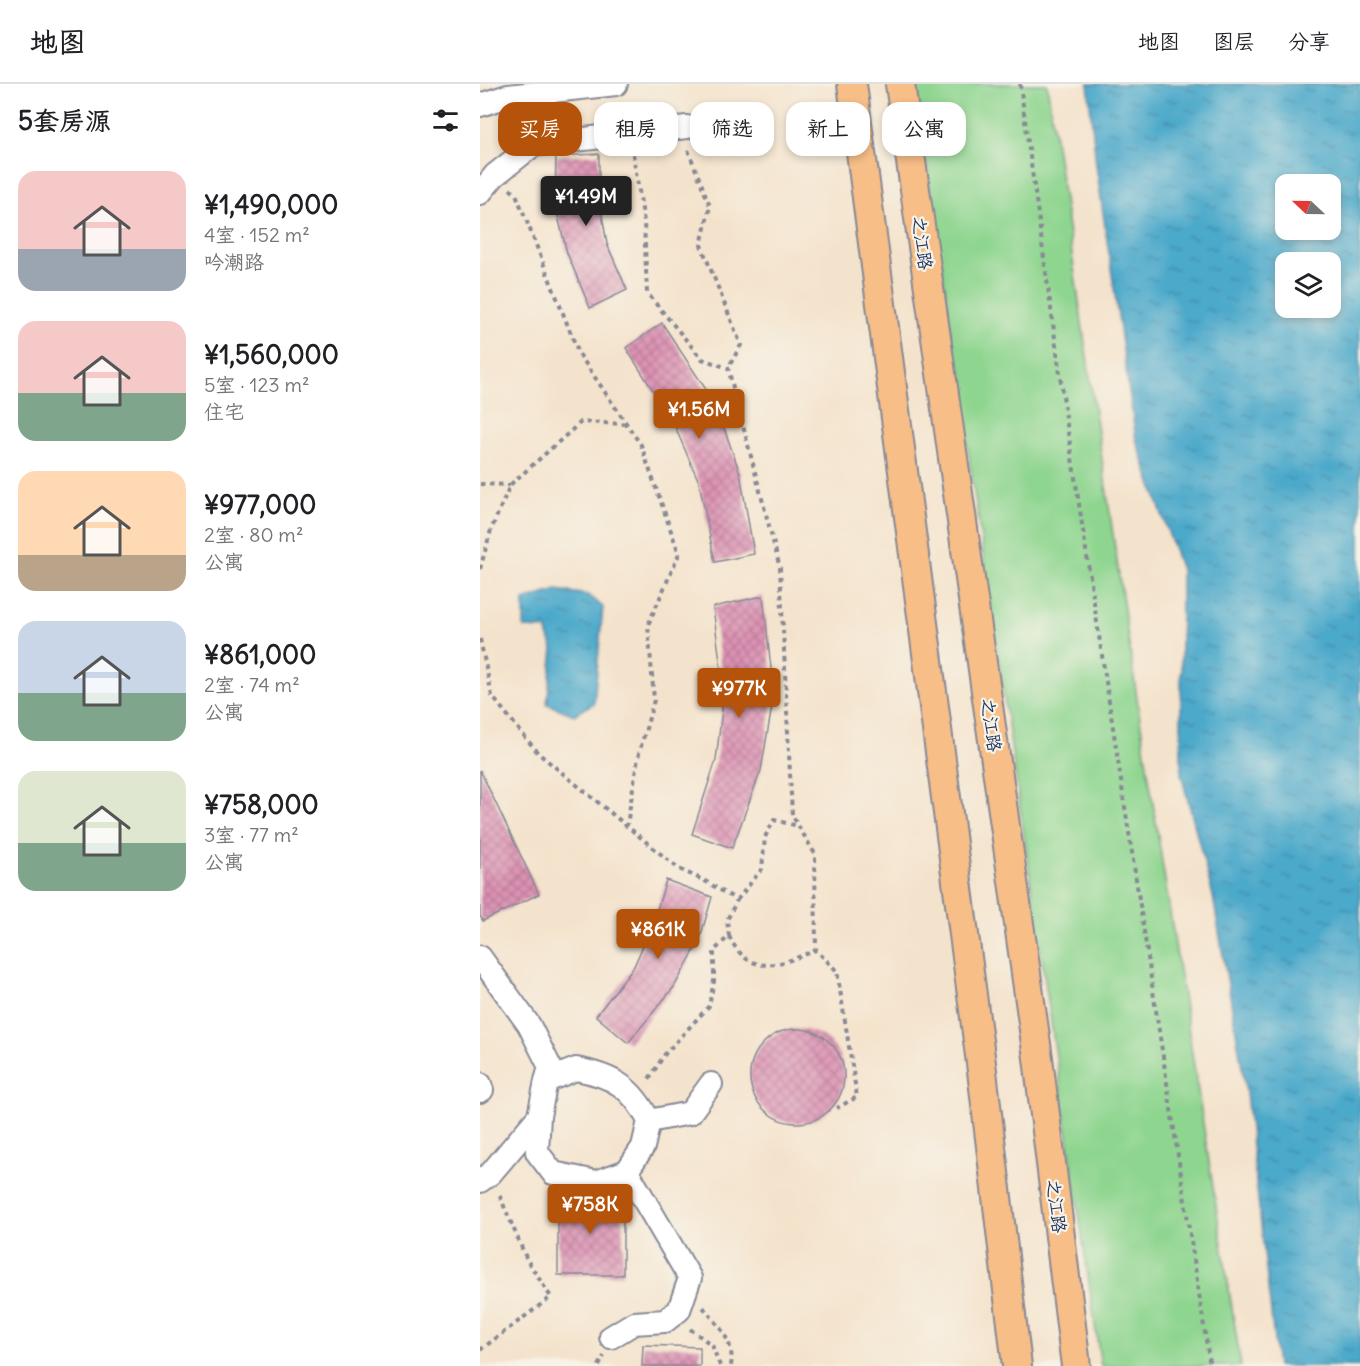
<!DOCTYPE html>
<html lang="zh">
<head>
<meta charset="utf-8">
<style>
  :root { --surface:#fff; --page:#f2f2f2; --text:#202124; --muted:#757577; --line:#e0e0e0; --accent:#b45309 }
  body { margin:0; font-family:Delius,"LXGW WenKai TC",sans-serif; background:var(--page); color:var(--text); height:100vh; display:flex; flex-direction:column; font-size:22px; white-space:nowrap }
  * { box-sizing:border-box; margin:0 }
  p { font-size:20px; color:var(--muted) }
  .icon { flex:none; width:33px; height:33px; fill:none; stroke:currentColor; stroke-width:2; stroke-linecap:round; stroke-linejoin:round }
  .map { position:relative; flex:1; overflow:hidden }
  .details { display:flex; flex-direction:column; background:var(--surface); width:480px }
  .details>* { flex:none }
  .hud { position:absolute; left:18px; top:18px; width:570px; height:54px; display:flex; gap:12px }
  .needle { width:39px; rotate:292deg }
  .buttons { position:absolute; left:795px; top:90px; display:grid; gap:12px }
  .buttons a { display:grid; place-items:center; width:66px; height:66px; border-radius:12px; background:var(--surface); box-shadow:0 3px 9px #0003; font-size:30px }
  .price { position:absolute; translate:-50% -51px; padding:0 14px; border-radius:6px; background:var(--accent); color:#fff; font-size:20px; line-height:39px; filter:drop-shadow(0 2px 3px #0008) }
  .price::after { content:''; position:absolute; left:50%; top:36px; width:18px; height:14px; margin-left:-9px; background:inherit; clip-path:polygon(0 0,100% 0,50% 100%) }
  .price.active { background:#222; color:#fff }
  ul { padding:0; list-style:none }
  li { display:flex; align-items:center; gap:18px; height:150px; padding:0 18px }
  li span { display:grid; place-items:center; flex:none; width:168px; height:120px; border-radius:18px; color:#555 }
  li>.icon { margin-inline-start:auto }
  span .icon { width:72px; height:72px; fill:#fffc; stroke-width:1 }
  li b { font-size:26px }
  h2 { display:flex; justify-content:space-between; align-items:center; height:72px; padding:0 18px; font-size:26px }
  .chip { padding:0 21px; border-radius:18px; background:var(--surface); box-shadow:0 3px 9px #0003; font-size:21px; line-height:54px }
  .chip.active { background:var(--accent); color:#fff }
  header { display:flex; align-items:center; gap:36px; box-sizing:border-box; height:84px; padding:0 30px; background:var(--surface); border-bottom:2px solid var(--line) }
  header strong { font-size:28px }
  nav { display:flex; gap:33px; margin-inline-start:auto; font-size:21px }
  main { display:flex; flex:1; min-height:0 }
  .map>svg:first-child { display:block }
  .green { fill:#8ed58f; stroke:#548276; stroke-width:1.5 }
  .water { fill:url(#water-ripples); stroke:#336c94; stroke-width:1.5; fill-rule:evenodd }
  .building { fill:url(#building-cross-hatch) }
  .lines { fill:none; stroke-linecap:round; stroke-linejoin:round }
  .minor-casing { stroke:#888995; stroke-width:26 }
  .major-casing { stroke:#888995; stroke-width:32 }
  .path { stroke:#888995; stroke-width:4; stroke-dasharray:4.5 4.5; stroke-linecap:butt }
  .minor { stroke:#fff; stroke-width:22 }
  .major { stroke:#f7be87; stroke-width:28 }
  .labels { text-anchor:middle; stroke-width:4.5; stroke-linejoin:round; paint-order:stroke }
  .street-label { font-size:18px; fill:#1b2f5e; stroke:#f7f3e8 }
</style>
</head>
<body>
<header>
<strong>地图</strong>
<nav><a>地图</a><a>图层</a><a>分享</a></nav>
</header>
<main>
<section class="details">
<h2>5套房源<svg class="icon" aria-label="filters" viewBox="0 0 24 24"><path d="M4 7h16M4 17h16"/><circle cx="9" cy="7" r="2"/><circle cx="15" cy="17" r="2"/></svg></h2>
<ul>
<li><span style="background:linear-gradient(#f6c9c9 65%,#9aa5b1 0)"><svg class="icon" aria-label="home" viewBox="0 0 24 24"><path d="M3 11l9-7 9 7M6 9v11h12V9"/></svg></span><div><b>¥1,490,000</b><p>4室 · 152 m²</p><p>吟潮路</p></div></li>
<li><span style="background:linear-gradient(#f6c9c9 60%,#7fa58c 0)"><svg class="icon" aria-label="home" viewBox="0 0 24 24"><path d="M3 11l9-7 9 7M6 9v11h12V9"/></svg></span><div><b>¥1,560,000</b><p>5室 · 123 m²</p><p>住宅</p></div></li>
<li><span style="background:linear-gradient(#ffd9b3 70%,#b9a48a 0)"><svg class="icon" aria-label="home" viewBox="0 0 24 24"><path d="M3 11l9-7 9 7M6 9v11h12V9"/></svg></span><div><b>¥977,000</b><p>2室 · 80 m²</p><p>公寓</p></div></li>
<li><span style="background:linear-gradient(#c9d6e8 60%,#7fa58c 0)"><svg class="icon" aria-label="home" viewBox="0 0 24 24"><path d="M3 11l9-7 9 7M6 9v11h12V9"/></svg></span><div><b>¥861,000</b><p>2室 · 74 m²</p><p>公寓</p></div></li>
<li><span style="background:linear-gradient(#dfe7d0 60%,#7fa58c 0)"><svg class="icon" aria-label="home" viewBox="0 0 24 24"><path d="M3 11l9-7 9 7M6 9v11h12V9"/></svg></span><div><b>¥758,000</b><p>3室 · 77 m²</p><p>公寓</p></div></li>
</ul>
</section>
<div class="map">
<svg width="880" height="1282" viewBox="0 0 880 1282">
  <defs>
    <pattern id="water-ripples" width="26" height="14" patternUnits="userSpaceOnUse" patternTransform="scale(1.5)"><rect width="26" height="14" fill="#4ba9ca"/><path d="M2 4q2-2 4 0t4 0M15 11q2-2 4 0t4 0" fill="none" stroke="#3e8aa7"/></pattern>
    <pattern id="building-cross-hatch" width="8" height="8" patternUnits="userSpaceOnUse" patternTransform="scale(1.5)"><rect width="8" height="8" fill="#dd92b3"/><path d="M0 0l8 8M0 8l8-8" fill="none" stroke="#b27895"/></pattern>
  </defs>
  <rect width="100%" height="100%" fill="#f7f3e8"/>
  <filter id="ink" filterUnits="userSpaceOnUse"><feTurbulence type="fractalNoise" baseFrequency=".0167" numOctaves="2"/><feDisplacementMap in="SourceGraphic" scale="12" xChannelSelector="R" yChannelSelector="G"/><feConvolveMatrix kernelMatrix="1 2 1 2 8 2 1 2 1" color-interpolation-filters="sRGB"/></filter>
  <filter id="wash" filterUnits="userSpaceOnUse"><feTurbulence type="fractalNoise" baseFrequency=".008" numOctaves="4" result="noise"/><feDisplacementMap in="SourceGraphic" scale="24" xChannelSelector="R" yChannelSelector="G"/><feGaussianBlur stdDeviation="1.35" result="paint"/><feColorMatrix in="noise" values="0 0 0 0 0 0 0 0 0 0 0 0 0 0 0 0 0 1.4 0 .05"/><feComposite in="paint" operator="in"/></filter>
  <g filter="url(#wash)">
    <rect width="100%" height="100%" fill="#f4e3cc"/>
    <path class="green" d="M435,0H567L664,662L761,1282H621Z"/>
    <path class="water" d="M608,0H880V1282H797L765,1001L733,812L701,690V486L656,355L616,81ZM806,100H850V146H806ZM806,178H850V224H806Z
      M77,506L108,511L123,523L114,619L94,631L67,620L73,565L66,545L44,544V516Z"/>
    <g id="blocks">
      <path class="building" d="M119,70V113L127,160L147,206L110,224L87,169L75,120L76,72Z
        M182,239L235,319L260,389L274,470L235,478L219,398L192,336L146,264Z
        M283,512L294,611L281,686L252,764L212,750L236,676L244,609L233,523Z
        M0,686L59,810L3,837L0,832Z
        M186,796L232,813L219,858L194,903L148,959L116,932L154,882L173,839Z
        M270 992a47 47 0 1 1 94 0a47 47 0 1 1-94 0Z
        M78,1111H143V1191H78Z
        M163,1261L220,1263V1282H162Z"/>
    </g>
  </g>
  <g filter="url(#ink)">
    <use href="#blocks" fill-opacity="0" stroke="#888995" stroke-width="1.5"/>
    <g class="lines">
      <defs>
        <path id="minor" d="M0,21L28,12L136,0
          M0,109L15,91L53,61L207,43
          M0,873L49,941L70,983L66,997
          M96,985C133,992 152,1003 169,1037L163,1063L147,1087L116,1098L73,1089L57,1068L59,1032L66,997Z
          M0,1000L2,1006L0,1007
          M169,1037L210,1029L231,1000
          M0,1097L11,1089L59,1032
          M131,1253L154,1239L185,1237L199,1226L210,1194L147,1087"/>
        <path id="major" d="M372,0L502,987L537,1282
          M420,0L558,974L596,1282"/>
      </defs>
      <use href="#minor" class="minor-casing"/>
      <use href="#major" class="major-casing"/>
      <path class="path" d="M540,0L587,341L730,1282
        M208,66L230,122L221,161L261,261L248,284
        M153,70L164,138L167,209L222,275L248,284L300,484L312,731L335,770L336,866
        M30,105L36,110L99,270L161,361L199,470L168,541L174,616L158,673L147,741
        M0,400L30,401
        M0,485L11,446L30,401L101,338L147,340
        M0,555L12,612L58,669L199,785L225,797L257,816L247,836L249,852L234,867V897L229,922L185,970L167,998
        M257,816L282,785L285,753L294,736L318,742
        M249,852C270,896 301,880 336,866L357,887L377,1013L357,1024
        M223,1223C238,1241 255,1257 251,1282
        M210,1245L232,1261L240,1282
        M0,1266L71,1213L47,1176L18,1108
        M119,1282L124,1272"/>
      <use href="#minor" class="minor"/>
      <use href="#major" class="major"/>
    </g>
  </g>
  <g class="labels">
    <g class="street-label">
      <text transform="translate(442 159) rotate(82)" y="6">之江路</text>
      <text transform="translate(511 641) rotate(82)" y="6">之江路</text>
      <text transform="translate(576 1122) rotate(83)" y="6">之江路</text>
    </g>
  </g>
</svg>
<div class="buttons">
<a><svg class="needle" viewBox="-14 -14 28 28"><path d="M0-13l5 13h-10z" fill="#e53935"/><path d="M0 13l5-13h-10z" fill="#757577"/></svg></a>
<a><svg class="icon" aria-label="layers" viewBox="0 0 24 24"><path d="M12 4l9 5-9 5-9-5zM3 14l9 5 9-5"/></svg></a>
</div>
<b class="price active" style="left:106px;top:143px">¥1.49M</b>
<b class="price" style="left:219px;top:356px">¥1.56M</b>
<b class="price" style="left:259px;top:635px">¥977K</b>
<b class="price" style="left:178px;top:876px">¥861K</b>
<b class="price" style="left:110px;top:1151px">¥758K</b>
<div class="hud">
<a class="chip active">买房</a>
<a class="chip">租房</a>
<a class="chip">筛选</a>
<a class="chip">新上</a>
<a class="chip">公寓</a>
</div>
</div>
</main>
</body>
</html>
